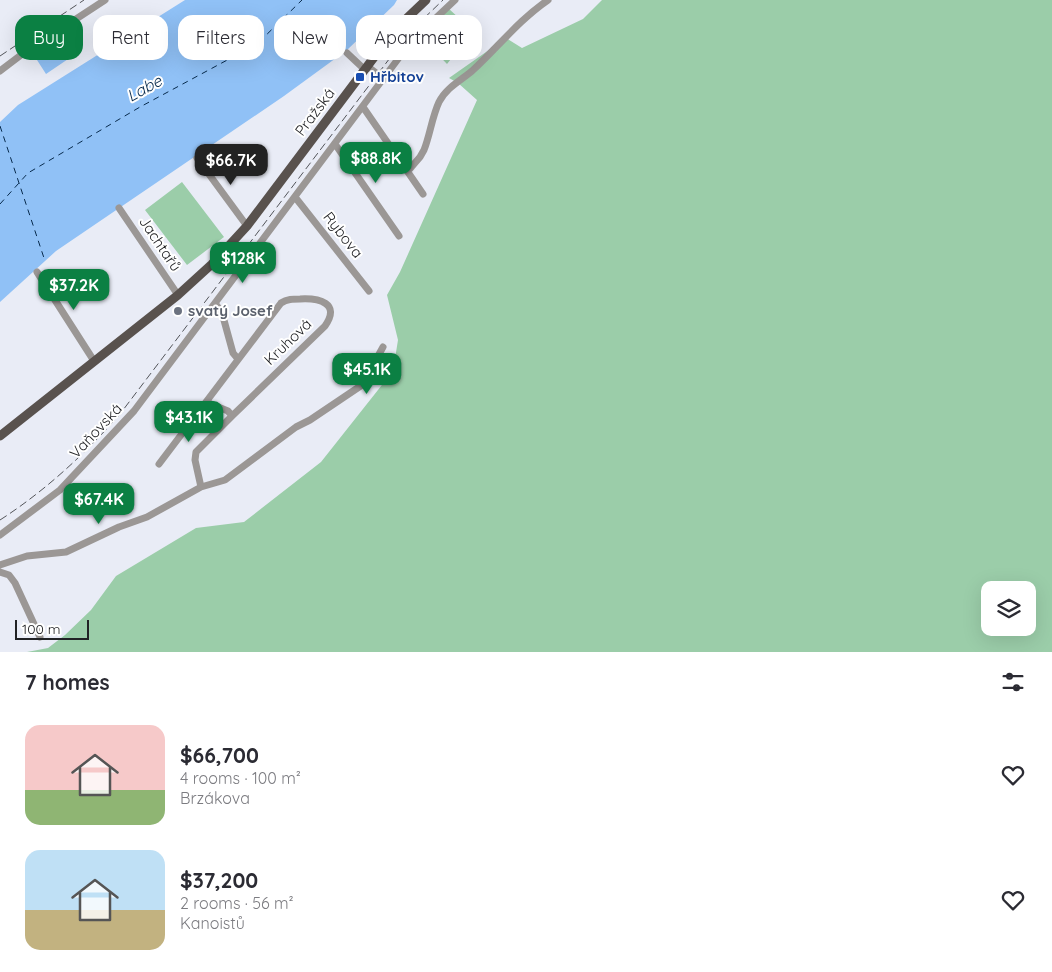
<!DOCTYPE html>
<html lang="en">
<head>
<meta charset="utf-8">
<style>
  :root { --surface:#fff; --page:#f2f2f3; --text:#2b2b33; --muted:#7c7c81; --accent:#0b8043 }
  body { margin:0; font-family:Quicksand,sans-serif; background:var(--page); color:var(--text); height:100vh; display:flex; flex-direction:column; font-size:19px; white-space:nowrap }
  * { box-sizing:border-box; margin:0 }
  p { font-size:16px; color:var(--muted) }
  .icon { flex:none; width:28px; height:28px; fill:none; stroke:currentColor; stroke-width:2; stroke-linecap:round; stroke-linejoin:round }
  .map { position:relative; height:652px; overflow:hidden }
  .sheet { display:flex; flex-direction:column; background:var(--surface); flex:1 }
  .sheet>* { flex:none }
  .top-card { position:absolute; left:15px; top:15px; width:500px; height:45px; display:flex; gap:10px }
  .controls { position:absolute; left:981px; top:581px; display:grid; gap:10px }
  .controls a { display:grid; place-items:center; width:55px; height:55px; border-radius:10px; background:var(--surface); box-shadow:0 5px 20px #0002; font-size:25px }
  .scale { position:absolute; left:15px; bottom:12px; width:74px; box-sizing:border-box; padding-left:5px; border:2px solid #212225; border-top:0; font-size:14px; line-height:18px; white-space:nowrap; color:#212225; -webkit-text-stroke:4px #fff; paint-order:stroke }
  .price { position:absolute; translate:-50% -42px; padding:0 11px; border-radius:10px; background:var(--accent); color:#fff; font-size:16px; line-height:32px; filter:drop-shadow(0 1px 2px #0008) }
  .price::after { content:''; position:absolute; left:50%; top:30px; width:15px; height:11px; margin-left:-8px; background:inherit; clip-path:polygon(0 0,100% 0,50% 100%) }
  .price.current { background:#222; color:#fff }
  ul { padding:0; list-style:none }
  li { display:flex; align-items:center; gap:15px; height:125px; padding:0 25px }
  li span { display:grid; place-items:center; flex:none; width:140px; height:100px; border-radius:15px; color:#555 }
  li>.icon { margin-inline-start:auto }
  span .icon { width:60px; height:60px; fill:#fffc; stroke-width:1 }
  li b { font-size:21px }
  h2 { display:flex; justify-content:space-between; align-items:center; height:60px; padding:0 25px; font-size:21px }
  .tag { padding:0 18px; border-radius:15px; background:var(--surface); box-shadow:0 5px 20px #0002; font-size:18px; line-height:45px }
  .tag.current { background:var(--accent); color:#fff }
  .map>svg:first-child { display:block }
  .green { fill:#9bcda9; fill-rule:evenodd }
  .water { fill:#90c1f6 }
  .lines { fill:none; stroke-linecap:round; stroke-linejoin:round }
  .ferry { stroke:#082b4d; stroke-width:1; stroke-dasharray:6 5; stroke-linecap:butt }
  .minor { stroke:#9b9795; stroke-width:7 }
  .major { stroke:#59524e; stroke-width:9 }
  .rail { stroke:#53555a; stroke-width:1; stroke-dasharray:8 4; stroke-linecap:butt }
  .transit-dot { fill:#1a4fb4; stroke:#fff; stroke-width:2 }
  .worship-dot { fill:#6b7280; stroke:#fff; stroke-width:2 }
  .labels { text-anchor:middle; stroke-width:4; stroke-linejoin:round; paint-order:stroke }
  .transit-label { font-size:15px; font-weight:bold; fill:#164399; stroke:#fff; text-anchor:start }
  .street-label { font-size:15px; fill:#212225; stroke:#fff }
  .worship-label { font-size:15px; font-weight:bold; fill:#5b616d; stroke:#fff; text-anchor:start }
  .water-label { font-size:16px; font-style:italic; fill:#082b4d; stroke:#fff }
</style>
</head>
<body>
<div class="map">
<svg width="1052" height="652" viewBox="0 0 1052 652">
  <rect width="100%" height="100%" fill="#e9ecf6"/>
  <path class="green" d="M602,0H1052V652H27L48,648L65,635L91,610L116,576L196,528L244,522L321,462L393,371L398,340L387,295L400,272L477,100L458,83L449,78L506,38L522,48L583,19ZM990,590H1028V628H990Z
    M448,8L473,31L447,64L420,36Z
    M182,182L224,237L187,265L145,210Z"/>
  <path class="water" d="M185,0H397L394,5L347,50L284,96L56,251L0,302V122L18,105Z
    M68,40L77,53L46,74L37,60Z"/>
  <g class="lines">
    <path class="ferry" d="M0,126L45,261
      M0,204L28,173L140,107L257,44L302,0"/>
    <path class="minor" d="M347,53L364,69
      M367,66L384,79
      M0,71L21,55L105,0
      M363,107L423,194
      M335,144L399,236
      M197,158L247,226
      M408,171L420,157L424,150C430,135 432,117 439,102C446,88 460,81 472,71C498,47 519,20 548,0
      M295,197L369,291
      M119,208L178,295
      M37,272L94,361
      M215,303L222,313L233,353L238,359
      M159,464L281,303C287,299 293,299 300,299C319,298 341,303 325,326L232,416L228,411L206,402
      M201,487L195,460L196,452L232,416
      M0,535L60,490L134,411L404,51L422,31L455,0
      M0,565L27,556L66,552L119,527L147,517L201,487L225,480L296,427L310,420L362,385L383,347
      M0,572L9,575L15,583L40,637"/>
    <path class="major" d="M0,436L178,295L212,264L247,226L381,48L406,19L426,0"/>
    <path class="rail" d="M0,56L84,0
      M0,520C45,491 85,454 120,414L396,50L419,23L443,0"/>
  </g>
  <rect class="transit-dot" x="355" y="72" width="10" height="10" rx="2.5"/>
  <circle class="worship-dot" cx="178" cy="311" r="5"/>
  <g class="labels">
    <g class="transit-label">
      <text x="370" y="82">Hřbitov</text>
    </g>
    <g class="street-label">
      <text transform="translate(315 112) rotate(-53)" y="5">Pražská</text>
      <text transform="translate(343 235) rotate(52)" y="5">Rybova</text>
      <text transform="translate(160 244) rotate(56)" y="5">Jachtařů</text>
      <text transform="translate(288 342) rotate(-44)" y="5">Kruhová</text>
      <text transform="translate(96 431) rotate(-47)" y="5">Vaňovská</text>
    </g>
    <g class="worship-label">
      <text x="188" y="316">svatý Josef</text>
    </g>
    <g class="water-label">
      <text transform="translate(144 88) rotate(-29)" y="6">Labe</text>
    </g>
  </g>
</svg>
<div class="controls">
<a><svg class="icon" aria-label="layers" viewBox="0 0 24 24"><path d="M12 4l9 5-9 5-9-5zM3 14l9 5 9-5"/></svg></a>
</div>
<div class="scale">100 m</div>
<b class="price" style="left:376px;top:184px">$88.8K</b>
<b class="price current" style="left:231px;top:186px">$66.7K</b>
<b class="price" style="left:243px;top:284px">$128K</b>
<b class="price" style="left:74px;top:311px">$37.2K</b>
<b class="price" style="left:367px;top:395px">$45.1K</b>
<b class="price" style="left:189px;top:443px">$43.1K</b>
<b class="price" style="left:99px;top:525px">$67.4K</b>
<div class="top-card">
<a class="tag current">Buy</a>
<a class="tag">Rent</a>
<a class="tag">Filters</a>
<a class="tag">New</a>
<a class="tag">Apartment</a>
</div>
</div>
<section class="sheet">
<h2>7 homes<svg class="icon" aria-label="filters" viewBox="0 0 24 24"><path d="M4 7h16M4 17h16"/><circle cx="9" cy="7" r="2"/><circle cx="15" cy="17" r="2"/></svg></h2>
<ul>
<li><span style="background:linear-gradient(#f6c9c9 65%,#8fb573 0)"><svg class="icon" aria-label="home" viewBox="0 0 24 24"><path d="M3 11l9-7 9 7M6 9v11h12V9"/></svg></span><div><b>$66,700</b><p>4 rooms · 100 m²</p><p>Brzákova</p></div><svg class="icon" aria-label="heart" viewBox="0 0 24 24"><path d="M12 20l-8-8c-3-5 5-10 8-4 3-6 11-1 8 4z"/></svg></li>
<li><span style="background:linear-gradient(#bfe0f5 60%,#c2b280 0)"><svg class="icon" aria-label="home" viewBox="0 0 24 24"><path d="M3 11l9-7 9 7M6 9v11h12V9"/></svg></span><div><b>$37,200</b><p>2 rooms · 56 m²</p><p>Kanoistů</p></div><svg class="icon" aria-label="heart" viewBox="0 0 24 24"><path d="M12 20l-8-8c-3-5 5-10 8-4 3-6 11-1 8 4z"/></svg></li>
</ul>
</section>
</body>
</html>
